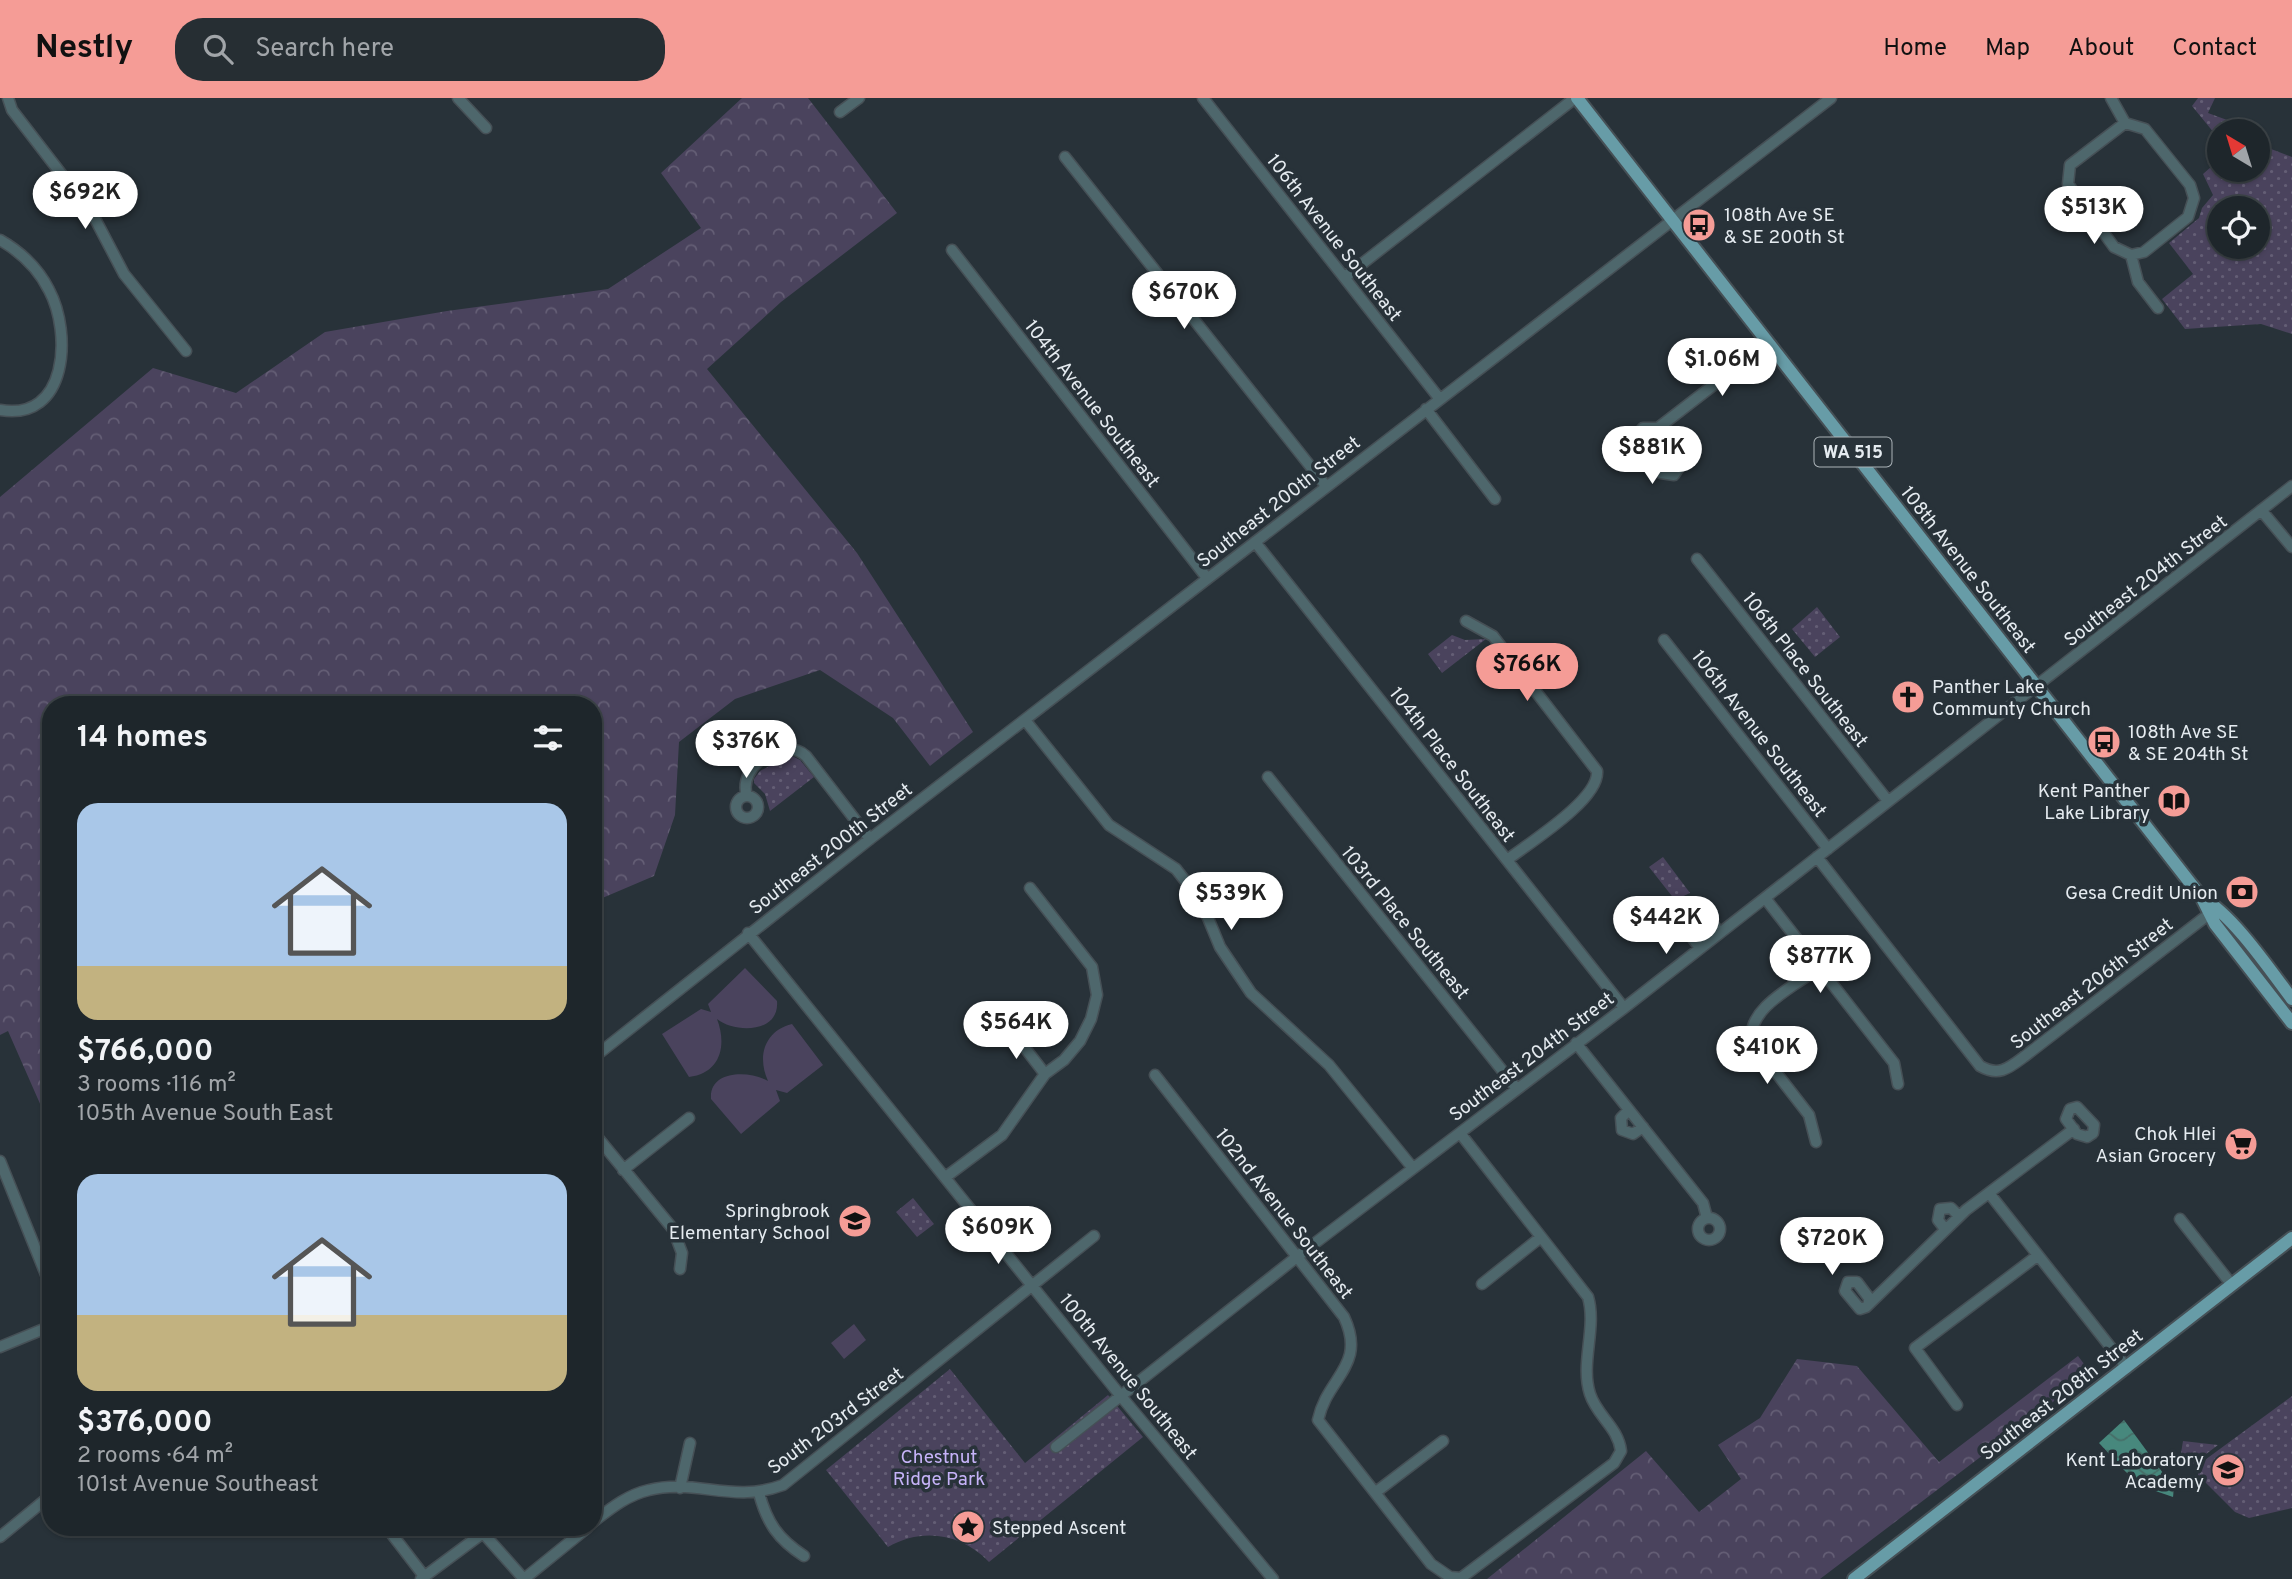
<!DOCTYPE html>
<html lang="en">
<head>
<meta charset="utf-8">
<style>
  :root { --surface:#1e262b; --page:#262e33; --text:#f1f3f6; --muted:#a1a5a9; --line:#3c4347; --accent:#f59c96 }
  body { margin:0; font-family:Overpass,sans-serif; background:var(--page); color:var(--text); height:100vh; display:flex; flex-direction:column; font-size:26px; white-space:nowrap }
  * { box-sizing:border-box; margin:0 }
  p { font-size:23px; color:var(--muted) }
  .icon { flex:none; width:38px; height:38px; fill:none; stroke:currentColor; stroke-width:2; stroke-linecap:round; stroke-linejoin:round }
  .map { position:relative; flex:1; overflow:hidden }
  .sheet { position:absolute; left:42px; top:598px; width:560px; height:840px; display:flex; flex-direction:column; background:var(--surface); border-radius:28px; box-shadow:0 2px 5px #0004,0 0 0 2px var(--line) }
  .sheet>* { flex:none }
  .needle { width:46px; rotate:322deg }
  .tools { position:absolute; left:2207px; top:21px; display:grid; gap:14px }
  .tools a { display:grid; place-items:center; width:63px; height:63px; border-radius:50%; background:var(--surface); box-shadow:0 2px 5px #0004,0 0 0 2px var(--line); font-size:35px }
  .price { position:absolute; translate:-50% -60px; padding:0 16px; border-radius:24px; background:#fff; color:#222; font-size:23px; line-height:46px; filter:drop-shadow(0 2px 4px #0008) }
  .price::after { content:''; position:absolute; left:50%; top:42px; width:21px; height:16px; margin-left:-10px; background:inherit; clip-path:polygon(0 0,100% 0,50% 100%) }
  .price.current { background:var(--accent); color:#111 }
  ul { padding:0; list-style:none }
  li { display:grid; align-content:center; gap:14px; height:371px; padding:0 35px }
  li span { display:grid; place-items:center; height:217px; border-radius:21px; color:#555 }
  li>.icon { margin-inline-start:auto }
  span .icon { width:126px; height:126px; fill:#fffc; stroke-width:1 }
  li b { font-size:30px }
  h2 { display:flex; justify-content:space-between; align-items:center; height:84px; padding:0 35px; font-size:30px }
  header { display:flex; align-items:center; gap:42px; box-sizing:border-box; height:98px; padding:0 35px; background:var(--accent); color:#111 }
  header strong { font-size:33px }
  nav { display:flex; gap:38px; margin-inline-start:auto; font-size:24px }
  .search { width:490px; height:63px; background:var(--page); display:flex; align-items:center; gap:18px; box-sizing:border-box; padding:0 24px; border-radius:28px; color:var(--muted); font-size:26px }
  .map>svg:first-child { display:block }
  .grass { fill:url(#grass-dots); fill-rule:evenodd }
  .forest { fill:url(#forest-crowns) }
  .pitch { fill:#4a435d }
  .water { fill:url(#water-waves) }
  .lines { fill:none; stroke-linecap:round; stroke-linejoin:round }
  .minor-casing { stroke:#465056; stroke-width:13 }
  .major-casing { stroke:#465056; stroke-width:16 }
  .minor { stroke:#4e676c; stroke-width:10 }
  .major { stroke:#679ca7; stroke-width:12 }
  .labels { text-anchor:middle; stroke-width:7; stroke-linejoin:round; paint-order:stroke }
  .shield { fill:#283239; stroke:#acb4b9; stroke-width:2 }
  .shield-label { font-size:18px; font-weight:bold; fill:#e5ebf0 }
  .poi-label { font-size:19px; fill:#e5ebf0; stroke:#283239; text-anchor:end }
  .street-label { font-size:19px; fill:#e5ebf0; stroke:#283239 }
  .park-label { font-size:19px; fill:#c6b3f8; stroke:#283239 }
</style>
</head>
<body>
<header>
<strong>Nestly</strong>
<div class="search"><svg class="icon" aria-label="search" viewBox="0 0 24 24"><circle cx="10" cy="10" r="6"/><path d="M15 15l6 6"/></svg>Search here</div>
<nav><a>Home</a><a>Map</a><a>About</a><a>Contact</a></nav>
</header>
<div class="map">
<svg width="2292" height="1481" viewBox="0 0 2292 1481">
  <defs>
    <pattern id="grass-dots" width="8" height="8" patternUnits="userSpaceOnUse" patternTransform="scale(1.75)"><rect width="8" height="8" fill="#4a435d"/><path d="M2 2h.1M6 6h.1" fill="none" stroke="#645e75" stroke-width="1.8" stroke-linecap="round"/></pattern>
    <pattern id="forest-crowns" width="20" height="18" patternUnits="userSpaceOnUse" patternTransform="scale(1.75)"><rect width="20" height="18" fill="#4a435d"/><path d="M2 6a3 3 0 1 1 6 0M12 15a3 3 0 1 1 6 0" fill="none" stroke="#645e75"/></pattern>
    <pattern id="water-waves" width="16" height="10" patternUnits="userSpaceOnUse" patternTransform="scale(1.75)"><rect width="16" height="10" fill="#47887d"/><path d="M0 5q4-4 8 0t8 0" fill="none" stroke="#466e68"/></pattern>
  </defs>
  <rect width="100%" height="100%" fill="#283239"/>
  <path class="grass" d="M2198,0H2215L2208,15L2257,33H2219V41L2192,8Z
    M2258,46L2292,59V236L2261,226L2185,231L2162,201L2193,176L2169,145L2199,120L2202,110L2213,97L2203,76L2219,62V72H2258ZM2219,110H2258V149H2219Z
    M1817,509L1840,539L1815,559L1792,531Z
    M1452,537L1465,542L1486,541L1442,575L1428,556Z
    M790,657L800,662L814,679L770,713L765,696L754,685V681L760,673Z
    M1663,759L1690,795L1675,802L1649,769Z
    M913,1100L934,1126L917,1139L896,1114Z
    M950,1271L1025,1365L1108,1297L1143,1339L989,1464C962,1436 923,1429 888,1449L826,1372Z
    M2292,1298V1410L2249,1420L2235,1414L2198,1377V1367Z
    M2183,1343L2218,1347L2189,1369L2181,1355Z"/>
  <path class="forest" d="M742,0H808L897,115L781,204L707,271L857,455L973,634L930,668L893,620L820,572L735,601L679,644L675,717L654,778L593,804V607H51V951L41,1008L8,933L0,937V399L153,270L236,295L325,234L447,213L608,191L701,130L661,75Z
    M2078,1258L2091,1275L1820,1481H1487L1646,1353L1699,1414L1741,1381L1718,1347L1760,1320L1797,1261L1857,1268L1939,1364Z"/>
  <path class="pitch" d="M745,870L777,903C780,936 734,935 717,921C727,947 721,975 689,979L662,936L701,911L711,914L708,906Z
    M792,926L823,967L787,995L776,992L780,1003L741,1036L711,1001C709,971 751,973 768,983C757,959 764,933 792,926Z
    M854,1226L866,1242L844,1261L831,1245Z"/>
  <path class="water" d="M2124,1322L2174,1390L2173,1399L2138,1387L2099,1345Z"/>
  <g class="lines">
    <defs>
      <path id="minor" d="M8,0L12,12L93,117L124,176L186,253
        M458,0L486,30
        M1203,0L1439,300
        M2111,0L2125,25L2145,31L2190,87L2194,100L2188,119L2144,154L2131,157
        M840,14L859,0
        M2125,25L2070,67L2068,86L2114,149L2131,157L2138,184L2158,210
        M1065,59L1326,388
        M0,142C21,154 38,170 49,192C72,235 68,324 0,312
        M952,152L1207,480
        M1345,179L1575,0
        M1426,311L1495,401
        M1658,330L1679,358L1681,366L1674,377L1661,375L1639,349L1638,336L1643,330H1658L1768,245
        M2261,412L2292,449
        M1255,444L1624,910
        M1697,461L1888,703
        M1466,523L1493,538L1597,673C1600,701 1529,745 1507,762
        M1664,542L1828,751
        M1025,622L1109,727L1176,771L1201,803L1220,849L1251,895L1329,967L1412,1069
        M1268,679L1517,991
        M736 709a11 11 0 1 1 22 0a11 11 0 1 1-22 0Z
        M747,698C737,668 783,637 806,658L870,741
        M1817,759L1980,968C1999,979 2009,970 2025,958L2209,816
        M1765,800L1894,965L1898,986
        M748,835L1120,1297L1273,1481
        M1700,850L1678,821L1682,807L1697,806L1720,835
        M1011,932L1045,976
        M1576,945L1703,1105L1707,1120
        M593,960L870,741L1831,0
        M1155,977L1344,1219C1367,1268 1327,1279 1318,1322L1431,1466L1450,1479L1461,1480L1614,1365L1621,1353C1618,1329 1597,1318 1590,1296C1580,1265 1597,1230 1588,1199L1460,1035
        M2077,1009L2094,1027L2093,1035L2087,1039L2077,1036L2066,1021L2070,1011Z
        M1629,1012L1621,1020L1622,1032L1633,1036L1643,1029
        M593,1034L673,1131L682,1155L680,1171
        M1816,1044L1809,1017L1753,945C1743,912 1796,887 1819,870
        M0,1063L51,1189
        M623,1072L689,1020
        M947,1078L1002,1037L1045,976L1064,962L1080,943L1091,921L1097,897L1092,869L1030,790
        M1989,1095L2127,1270
        M1698 1131a11 11 0 1 1 22 0a11 11 0 1 1-22 0Z
        M2180,1121L2232,1187
        M1945,1131L1938,1122L1940,1111L1951,1110L1959,1118
        M1482,1186L1541,1139
        M1869,1206V1200L1857,1184H1848L1845,1193L1860,1211L1866,1209L1966,1112L2074,1031
        M0,1249L51,1228
        M1957,1307L1915,1250L2037,1158
        M1056,1349L1298,1158L1624,910L2292,388
        M680,1390L690,1345
        M1376,1394L1443,1343
        M759,1395C767,1425 778,1441 804,1458
        M593,1424C610,1411 627,1397 649,1392C696,1380 732,1406 783,1387L1094,1138
        M391,1435L424,1478
        M483,1435L524,1481
        M0,1439L51,1397
        M421,1481L483,1435
        M524,1481L587,1430"/>
      <path id="major" d="M1577,0L2202,800L2215,826L2292,925
        M2202,800C2233,817 2270,872 2292,901
        M1854,1481L2292,1140"/>
    </defs>
    <use href="#minor" class="minor-casing"/>
    <use href="#major" class="major-casing"/>
    <use href="#minor" class="minor"/>
    <use href="#major" class="major"/>
  </g>
  <defs>
    <symbol id="bus-disc" viewBox="-11 -11 22 22"><circle r="9.5" fill="#f59c96" stroke="#283239"/><path d="M-5-6H5V4H4V6H2V4H-2V6H-4V4H-5ZM-3.5-4V0h7V-4ZM-3.5 1.2v1.5H-2V1.2ZM2 1.2v1.5H3.5V1.2Z" fill="#111"/></symbol>
    <symbol id="church-disc" viewBox="-11 -11 22 22"><circle r="9.5" fill="#f59c96" stroke="#283239"/><path d="M-1.2-6h2.4v3.5h3.3v2.4h-3.3V6h-2.4V-.1h-3.3v-2.4h3.3Z" fill="#111"/></symbol>
    <symbol id="library-disc" viewBox="-11 -11 22 22"><circle r="9.5" fill="#f59c96" stroke="#283239"/><path d="M-6-4Q-3-5.5-.7-3.5V5Q-3 3-6 4ZM6-4Q3-5.5 .7-3.5V5Q3 3 6 4Z" fill="#111"/></symbol>
    <symbol id="bank-disc" viewBox="-11 -11 22 22"><circle r="9.5" fill="#f59c96" stroke="#283239"/><path d="M-6-4H6V4H-6ZM0-2.3a2.3 2.3 0 1 0 0 4.6a2.3 2.3 0 1 0 0-4.6Z" fill="#111"/></symbol>
    <symbol id="supermarket-disc" viewBox="-11 -11 22 22"><circle r="9.5" fill="#f59c96" stroke="#283239"/><path d="M-6-5.5h2.5l.6 2H6L4.5 2H-2.5L-4.4-4H-6ZM-1.5 3.2a1.3 1.3 0 1 0 .1 0ZM3 3.2a1.3 1.3 0 1 0 .1 0Z" fill="#111"/></symbol>
    <symbol id="school-disc" viewBox="-11 -11 22 22"><circle r="9.5" fill="#f59c96" stroke="#283239"/><path d="M0-5L7-2L0 1L-7-2ZM-4 1L0 2.5L4 1V4Q0 6-4 4Z" fill="#111"/></symbol>
    <symbol id="sight-disc" viewBox="-11 -11 22 22"><circle r="9.5" fill="#f59c96" stroke="#283239"/><path d="M0-6L1.8-2.2L6-1.7L2.9 1.2L3.7 5.4L0 3.3L-3.7 5.4L-2.9 1.2L-6-1.7L-1.8-2.2Z" fill="#111"/></symbol>
  </defs>
  <g fill-rule="evenodd">
    <use href="#bus-disc" x="1680" y="108" width="38" height="38"/>
    <use href="#church-disc" x="1889" y="580" width="38" height="38"/>
    <use href="#bus-disc" x="2085" y="625" width="38" height="38"/>
    <use href="#library-disc" x="2155" y="684" width="38" height="38"/>
    <use href="#bank-disc" x="2223" y="775" width="38" height="38"/>
    <use href="#supermarket-disc" x="2222" y="1027" width="38" height="38"/>
    <use href="#school-disc" x="836" y="1104" width="38" height="38"/>
    <use href="#school-disc" x="2209" y="1353" width="38" height="38"/>
    <use href="#sight-disc" x="949" y="1410" width="38" height="38"/>
  </g>
  <g class="labels">
    <rect class="shield" x="1814.5" y="339.5" width="77" height="29" rx="5"/>
    <g class="shield-label">
      <text x="1853" y="360">WA 515</text>
    </g>
    <g class="poi-label">
      <text x="1724" y="123" text-anchor="start">108th Ave SE<tspan x="1724" dy="22">&amp; SE 200th St</tspan></text>
      <text x="1932" y="595" text-anchor="start">Panther Lake<tspan x="1932" dy="22">Communty Church</tspan></text>
      <text x="2128" y="640" text-anchor="start">108th Ave SE<tspan x="2128" dy="22">&amp; SE 204th St</tspan></text>
      <text x="2150" y="699">Kent Panther<tspan x="2150" dy="22">Lake Library</tspan></text>
      <text x="2218" y="801">Gesa Credit Union</text>
      <text x="2216" y="1042">Chok Hlei<tspan x="2216" dy="22">Asian Grocery</tspan></text>
      <text x="830" y="1119">Springbrook<tspan x="830" dy="22">Elementary School</tspan></text>
      <text x="2204" y="1368">Kent Laboratory<tspan x="2204" dy="22">Academy</tspan></text>
      <text x="992" y="1436" text-anchor="start">Stepped Ascent</text>
    </g>
    <g class="street-label">
      <text transform="translate(1335 139) rotate(52)" y="7">106th Avenue Southeast</text>
      <text transform="translate(1093 305) rotate(52)" y="7">104th Avenue Southeast</text>
      <text transform="translate(1278 403) rotate(-38)" y="7">Southeast 200th Street</text>
      <text transform="translate(1969 471) rotate(52)" y="7">108th Avenue Southeast</text>
      <text transform="translate(2145 482) rotate(-38)" y="7">Southeast 204th Street</text>
      <text transform="translate(1806 571) rotate(52)" y="7">106th Place Southeast</text>
      <text transform="translate(1760 635) rotate(52)" y="7">106th Avenue Southeast</text>
      <text transform="translate(1453 666) rotate(52)" y="7">104th Place Southeast</text>
      <text transform="translate(830 750) rotate(-38)" y="7">Southeast 200th Street</text>
      <text transform="translate(1406 824) rotate(51)" y="7">103rd Place Southeast</text>
      <text transform="translate(2091 885) rotate(-38)" y="7">Southeast 206th Street</text>
      <text transform="translate(1531 958) rotate(-37)" y="7">Southeast 204th Street</text>
      <text transform="translate(1285 1115) rotate(52)" y="7">102nd Avenue Southeast</text>
      <text transform="translate(1129 1278) rotate(51)" y="7">100th Avenue Southeast</text>
      <text transform="translate(2061 1296) rotate(-38)" y="7">Southeast 208th Street</text>
      <text transform="translate(835 1322) rotate(-37)" y="7">South 203rd Street</text>
    </g>
    <g class="park-label">
      <text x="939" y="1365">Chestnut<tspan x="939" dy="22">Ridge Park</tspan></text>
    </g>
  </g>
</svg>
<div class="tools">
<a><svg class="needle" viewBox="-14 -14 28 28"><path d="M0-13l5 13h-10z" fill="#e53935"/><path d="M0 13l5-13h-10z" fill="#a1a5a9"/></svg></a>
<a><svg class="icon" aria-label="locate" viewBox="0 0 24 24"><circle cx="12" cy="12" r="6"/><path d="M12 2v4M12 18v4M2 12h4M18 12h4"/></svg></a>
</div>
<b class="price" style="left:85px;top:133px">$692K</b>
<b class="price" style="left:2094px;top:148px">$513K</b>
<b class="price" style="left:1184px;top:233px">$670K</b>
<b class="price" style="left:1722px;top:300px">$1.06M</b>
<b class="price" style="left:1652px;top:388px">$881K</b>
<b class="price current" style="left:1527px;top:605px">$766K</b>
<b class="price" style="left:746px;top:682px">$376K</b>
<b class="price" style="left:1231px;top:834px">$539K</b>
<b class="price" style="left:1666px;top:858px">$442K</b>
<b class="price" style="left:1820px;top:897px">$877K</b>
<b class="price" style="left:1016px;top:963px">$564K</b>
<b class="price" style="left:1767px;top:988px">$410K</b>
<b class="price" style="left:998px;top:1168px">$609K</b>
<b class="price" style="left:1832px;top:1179px">$720K</b>
<section class="sheet">
<h2>14 homes<svg class="icon" aria-label="filters" viewBox="0 0 24 24"><path d="M4 7h16M4 17h16"/><circle cx="9" cy="7" r="2"/><circle cx="15" cy="17" r="2"/></svg></h2>
<ul>
<li><span style="background:linear-gradient(#a9c7e8 75%,#c2b280 0)"><svg class="icon" aria-label="home" viewBox="0 0 24 24"><path d="M3 11l9-7 9 7M6 9v11h12V9"/></svg></span><div><b>$766,000</b><p>3 rooms · 116 m²</p><p>105th Avenue South East</p></div></li>
<li><span style="background:linear-gradient(#a9c7e8 65%,#c2b280 0)"><svg class="icon" aria-label="home" viewBox="0 0 24 24"><path d="M3 11l9-7 9 7M6 9v11h12V9"/></svg></span><div><b>$376,000</b><p>2 rooms · 64 m²</p><p>101st Avenue Southeast</p></div></li>
</ul>
</section>
</div>
</body>
</html>
